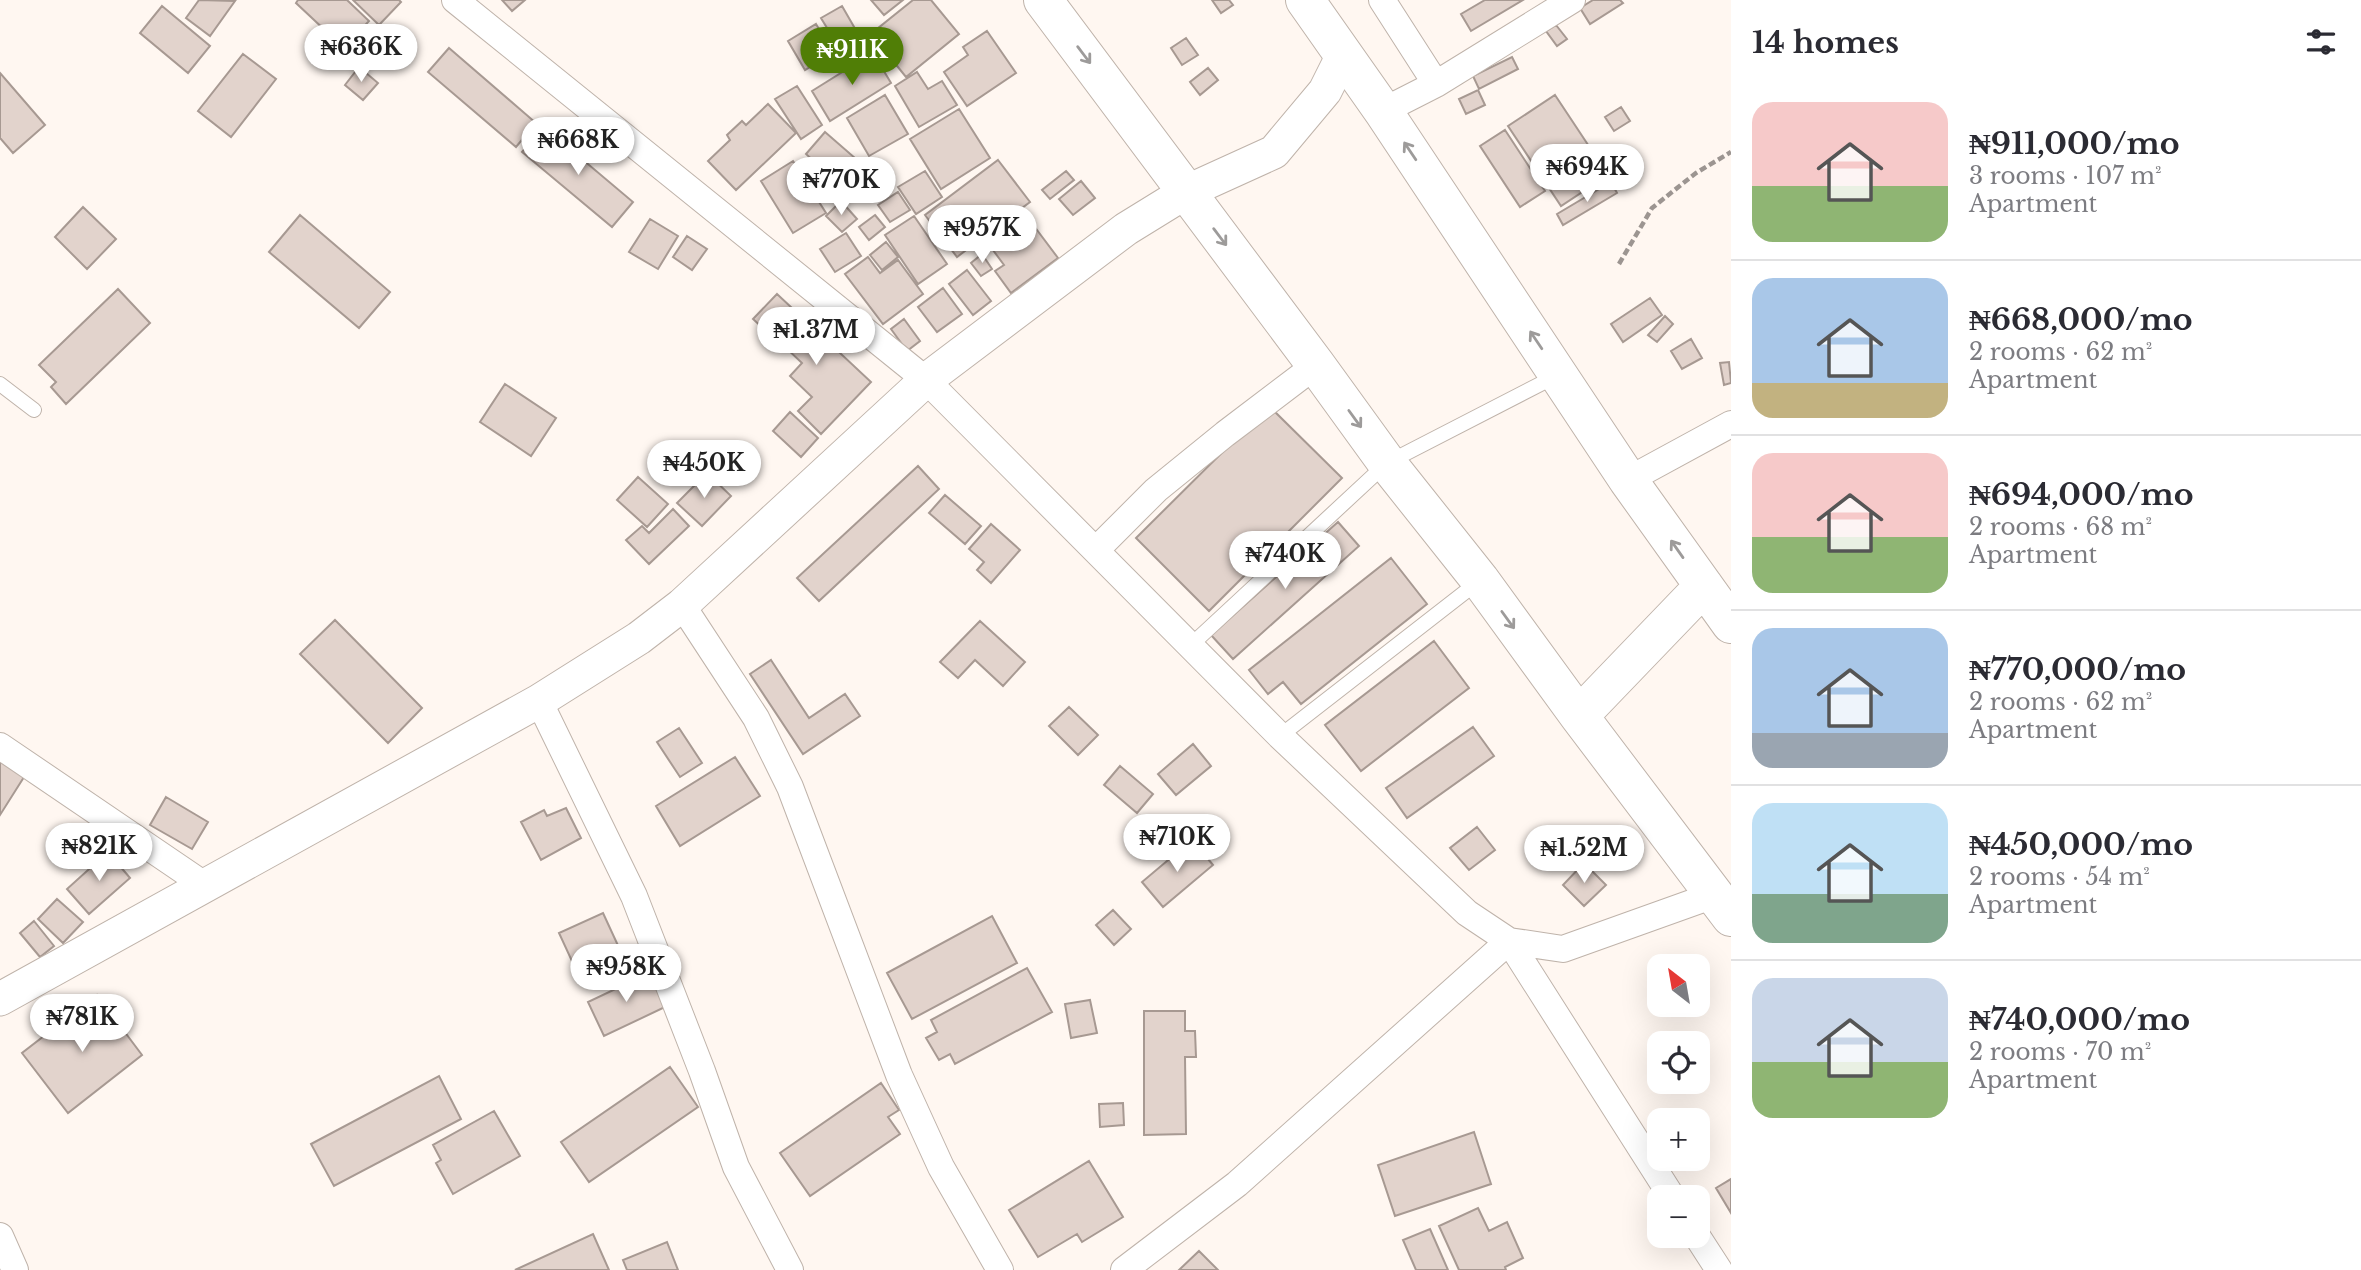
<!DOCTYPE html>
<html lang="en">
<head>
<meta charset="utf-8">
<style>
  :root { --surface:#fff; --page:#f2f2f3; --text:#2b2b33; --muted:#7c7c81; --line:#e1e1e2; --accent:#507e06 }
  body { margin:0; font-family:"Libre Baskerville",serif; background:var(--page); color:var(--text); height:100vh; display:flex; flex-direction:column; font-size:26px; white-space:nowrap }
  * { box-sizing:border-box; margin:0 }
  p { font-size:23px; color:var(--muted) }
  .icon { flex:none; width:38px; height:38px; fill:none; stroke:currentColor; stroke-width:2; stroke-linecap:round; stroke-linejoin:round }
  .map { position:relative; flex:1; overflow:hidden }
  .sheet { display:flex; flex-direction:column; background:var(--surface); width:630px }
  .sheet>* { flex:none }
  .needle { width:46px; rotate:329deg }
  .tools { position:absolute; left:1647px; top:954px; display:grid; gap:14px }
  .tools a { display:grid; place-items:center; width:63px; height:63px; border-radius:14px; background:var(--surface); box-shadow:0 7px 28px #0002; font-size:35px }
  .price { position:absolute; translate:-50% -60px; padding:0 16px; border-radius:24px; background:#fff; color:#222; font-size:23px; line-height:46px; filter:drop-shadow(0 2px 4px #0008) }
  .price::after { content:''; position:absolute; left:50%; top:42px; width:21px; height:16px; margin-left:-10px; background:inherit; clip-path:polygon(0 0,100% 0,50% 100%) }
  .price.active { background:var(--accent); color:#fff }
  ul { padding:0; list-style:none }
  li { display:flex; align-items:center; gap:21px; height:175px; padding:0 21px }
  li+li { border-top:2px solid var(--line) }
  li span { display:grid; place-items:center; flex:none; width:196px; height:140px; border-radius:21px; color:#555 }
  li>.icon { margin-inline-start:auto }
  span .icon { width:84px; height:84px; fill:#fffc; stroke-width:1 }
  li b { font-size:30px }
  h2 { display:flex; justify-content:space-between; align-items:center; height:84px; padding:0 21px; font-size:30px }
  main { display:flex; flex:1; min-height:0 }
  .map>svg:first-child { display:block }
  .building { fill:#e2d3cc; stroke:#a79992; stroke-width:2 }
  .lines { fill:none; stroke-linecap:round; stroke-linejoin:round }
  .service-casing { stroke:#bfb3aa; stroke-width:16 }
  .minor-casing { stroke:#bfb3aa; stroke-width:28 }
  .tertiary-casing { stroke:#bfb3aa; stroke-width:35 }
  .trunk-casing { stroke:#bfb3aa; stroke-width:40 }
  .path { stroke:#9c9591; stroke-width:4.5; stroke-dasharray:7 3.5; stroke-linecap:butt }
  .service { stroke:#fff; stroke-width:14 }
  .minor { stroke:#fff; stroke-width:26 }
  .tertiary { stroke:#fff; stroke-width:33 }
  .trunk { stroke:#fff; stroke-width:38 }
  .oneway { stroke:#9d9b9a }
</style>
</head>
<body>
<main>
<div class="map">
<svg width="1731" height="1270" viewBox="0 0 1731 1270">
  <rect width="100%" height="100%" fill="#fff7f1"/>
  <path class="building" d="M199,0L235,1L210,36L186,18Z
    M298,0H347L369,21L344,48L296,3Z
    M353,0H399L401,2L379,25Z
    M502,0H525L512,11Z
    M871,0H903L884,15Z
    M913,0H931L959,34L906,77L885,51L891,45L877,29Z
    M1212,0H1229L1233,5L1221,13Z
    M1485,0H1523L1471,31L1461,14Z
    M1593,0H1620L1623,3L1590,24L1580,8Z
    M162,6L210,46L188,73L140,33Z
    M842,6L861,39L841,51L821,18Z
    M816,24L833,53L805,70L788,41Z
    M1556,25L1567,39L1557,46L1546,31Z
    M987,31L1016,73L967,106L944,72L968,55L963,47Z
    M1186,38L1198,55L1182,65L1171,48Z
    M449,48L536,123L516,147L428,72Z
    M873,53L891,83L830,121L812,91Z
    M243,54L276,79L231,137L198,111Z
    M1512,57L1518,69L1479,89L1473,76Z
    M359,67L378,83L363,100L345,85Z
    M1208,68L1218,80L1200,95L1190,82Z
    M917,72L928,89L942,81L957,105L919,127L895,86Z
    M0,73L45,125L13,153L0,138Z
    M797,86L822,125L801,139L775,99Z
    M1478,90L1485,105L1466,114L1459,99Z
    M885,95L908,134L869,156L847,118Z
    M1555,95L1608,175L1561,206L1508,126Z
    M768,104L796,133L736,190L708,161L730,140L727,135L742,121L746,125Z
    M1621,107L1630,121L1614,131L1605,117Z
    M959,109L990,158L941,189L910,139Z
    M544,127L633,202L612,227L522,152Z
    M1505,130L1545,191L1520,207L1480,146Z
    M825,132L863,165L834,199L808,176L818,165L806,154Z
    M998,160L1030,202L957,257L925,215Z
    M793,161L826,213L793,233L761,181Z
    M925,171L942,197L916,214L898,187Z
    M1066,171L1074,180L1050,199L1042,190Z
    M1081,181L1095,198L1073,215L1059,199Z
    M1611,182L1617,193L1563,225L1557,214Z
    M898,192L910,210L890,222L878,205Z
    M841,201L857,219L842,232L826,216Z
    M83,207L116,239L87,269L55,237Z
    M1025,214L1058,258L1011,293L995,271L1004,265L987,242Z
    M300,215L390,292L359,328L269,252Z
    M875,215L885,227L869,240L859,227Z
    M914,216L947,264L918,284L885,235Z
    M650,219L678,236L658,269L629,252Z
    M846,233L861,256L835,272L820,249Z
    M687,236L707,249L692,270L673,257Z
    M886,242L898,257L882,270L870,255Z
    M982,254L992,269L981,276L971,263Z
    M868,257L880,273L898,260L923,294L883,324L845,274Z
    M967,270L991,301L973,315L949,284Z
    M943,288L962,314L937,332L918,307Z
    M118,289L150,323L66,404L51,387L56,382L39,365Z
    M777,294L871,382L821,434L798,411L812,397L790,376L802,363L785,347L794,336L777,319L766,331L753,319Z
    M1650,298L1662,315L1623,342L1611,324Z
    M1665,316L1673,324L1657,342L1648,335Z
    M904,319L920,341L907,351L891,329Z
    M1691,339L1702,358L1682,369L1671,351Z
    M1729,362L1731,383L1724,385L1720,363Z
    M505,384L556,418L531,456L480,422Z
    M1269,406L1342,478L1209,611L1136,538Z
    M790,412L818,438L801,457L773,431Z
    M918,466L939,489L819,601L797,578Z
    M707,473L731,496L702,526L677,503Z
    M638,477L668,504L647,527L617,500Z
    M945,495L981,526L965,544L929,513Z
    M673,509L689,526L649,564L626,540L642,526L649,533Z
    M1338,522L1359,546L1233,659L1211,635Z
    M991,524L1020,550L991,583L977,570L984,562L969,549Z
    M1391,558L1427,604L1301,704L1283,682L1268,694L1249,670Z
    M335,620L422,708L388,743L300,654Z
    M980,621L1025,662L1003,686L975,660L958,678L940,662Z
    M1434,641L1469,688L1361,771L1325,725Z
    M771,660L809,718L845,694L860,716L803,754L750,674Z
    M1069,707L1098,735L1078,755L1049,726Z
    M1473,727L1494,756L1407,818L1386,788Z
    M679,728L702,763L680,777L657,742Z
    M1193,744L1211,766L1176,795L1158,774Z
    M735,757L760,796L680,846L656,806Z
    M0,761L24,777L0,815Z
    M1120,766L1153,794L1137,813L1104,785Z
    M166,797L208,822L192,849L150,825Z
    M566,808L581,838L541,860L521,822L544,810L547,816Z
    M1477,827L1495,850L1469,870L1450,848Z
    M1192,840L1213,865L1163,907L1142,882Z
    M108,852L130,878L89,914L67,889Z
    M1584,863L1606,885L1584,906L1563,885Z
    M57,899L83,922L63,943L38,919Z
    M1113,910L1131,929L1114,945L1096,925Z
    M603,913L627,965L583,985L559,933Z
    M992,916L1017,963L912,1019L887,973Z
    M34,921L54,946L40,957L20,933Z
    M1027,968L1052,1012L955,1064L950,1054L939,1060L926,1038L937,1032L931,1020Z
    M649,973L665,1007L604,1036L588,1002Z
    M97,995L142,1055L68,1113L22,1053Z
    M1090,1000L1097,1033L1071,1038L1065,1004Z
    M1144,1011H1185V1031H1195L1196,1057H1185L1186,1134L1144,1135Z
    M670,1067L698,1107L589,1182L561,1142Z
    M439,1076L461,1119L334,1186L311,1144Z
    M881,1083L899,1110L888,1117L900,1134L810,1196L780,1153Z
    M1123,1103L1124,1125L1100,1127L1099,1104Z
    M494,1111L520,1156L453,1194L436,1163L441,1160L433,1145Z
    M1474,1132L1491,1184L1395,1216L1378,1165Z
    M1089,1161L1123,1217L1082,1242L1077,1234L1038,1257L1009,1210Z
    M1731,1179V1213L1716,1188Z
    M1478,1208L1489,1231L1507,1222L1523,1258L1505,1267L1506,1270H1459L1439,1226Z
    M1430,1229L1448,1270H1416L1403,1240Z
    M593,1234L609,1270H515Z
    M667,1242L678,1270H627L623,1260Z
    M1199,1251L1218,1270H1179Z"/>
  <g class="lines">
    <defs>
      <path id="service" d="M0,384L34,410
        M1190,646L1387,463L1558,375
        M1280,736L1478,582"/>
      <path id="minor" d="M455,0L926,380L1280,736L1467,913L1509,941L1563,949L1714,895
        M1382,0L1436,84
        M1383,111L1436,84L1572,0
        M1628,480L1731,424
        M1096,550L1156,490L1225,434L1316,365
        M682,605L756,718L790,787L899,1075L941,1167L1000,1270
        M539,701L634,896L702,1071L736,1167L790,1270
        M0,746L206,886
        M0,1236L15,1270
        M1697,1236L1719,1270
        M1124,1270L1237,1184L1509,941L1672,1197"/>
      <path id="tertiary" d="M0,999L539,701L639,638L682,605L926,380L1126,229L1186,192L1274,152L1325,91L1344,53"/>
      <path id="trunk" d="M1043,0L1316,365L1387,463L1480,580L1579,716L1731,917
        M1305,0L1383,111L1628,480L1731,624
        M1579,716L1704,586"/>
    </defs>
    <use href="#service" class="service-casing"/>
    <use href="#minor" class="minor-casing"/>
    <use href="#tertiary" class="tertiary-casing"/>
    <use href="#trunk" class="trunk-casing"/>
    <path class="path" d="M1619,264L1652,208L1696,173L1731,152"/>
    <use href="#service" class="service"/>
    <use href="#minor" class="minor"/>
    <use href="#tertiary" class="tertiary"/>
    <use href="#trunk" class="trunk"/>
  </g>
  <defs><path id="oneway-shaft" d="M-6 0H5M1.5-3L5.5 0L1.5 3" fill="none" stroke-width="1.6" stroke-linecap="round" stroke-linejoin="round" transform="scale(1.75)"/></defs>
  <g class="oneway">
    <use href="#oneway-shaft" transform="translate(1084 55) rotate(53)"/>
    <use href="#oneway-shaft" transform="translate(1410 151) rotate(-124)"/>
    <use href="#oneway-shaft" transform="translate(1220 237) rotate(53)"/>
    <use href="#oneway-shaft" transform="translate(1536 340) rotate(-124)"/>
    <use href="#oneway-shaft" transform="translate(1355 419) rotate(54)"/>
    <use href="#oneway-shaft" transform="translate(1677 549) rotate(-125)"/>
    <use href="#oneway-shaft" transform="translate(1508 620) rotate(54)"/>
  </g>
</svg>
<div class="tools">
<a><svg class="needle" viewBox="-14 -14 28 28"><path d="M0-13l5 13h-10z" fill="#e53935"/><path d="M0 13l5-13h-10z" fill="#7c7c81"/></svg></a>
<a><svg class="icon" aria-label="locate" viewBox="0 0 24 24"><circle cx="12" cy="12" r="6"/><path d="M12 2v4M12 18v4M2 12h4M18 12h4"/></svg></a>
<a>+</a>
<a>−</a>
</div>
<b class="price" style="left:361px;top:84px">₦636K</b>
<b class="price active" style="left:852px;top:87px">₦911K</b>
<b class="price" style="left:578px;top:177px">₦668K</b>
<b class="price" style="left:1587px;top:204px">₦694K</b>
<b class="price" style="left:841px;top:217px">₦770K</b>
<b class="price" style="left:982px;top:265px">₦957K</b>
<b class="price" style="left:816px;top:367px">₦1.37M</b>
<b class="price" style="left:704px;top:500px">₦450K</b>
<b class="price" style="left:1285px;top:591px">₦740K</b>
<b class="price" style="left:1177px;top:874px">₦710K</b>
<b class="price" style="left:99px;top:883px">₦821K</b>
<b class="price" style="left:1584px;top:885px">₦1.52M</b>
<b class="price" style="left:626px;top:1004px">₦958K</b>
<b class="price" style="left:82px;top:1054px">₦781K</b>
</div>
<section class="sheet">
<h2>14 homes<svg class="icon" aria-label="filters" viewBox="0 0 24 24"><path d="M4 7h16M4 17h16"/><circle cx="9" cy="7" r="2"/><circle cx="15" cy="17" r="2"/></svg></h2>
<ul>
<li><span style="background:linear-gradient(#f6c9c9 60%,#8fb573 0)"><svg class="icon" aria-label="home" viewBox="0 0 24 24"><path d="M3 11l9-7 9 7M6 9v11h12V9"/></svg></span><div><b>₦911,000/mo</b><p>3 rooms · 107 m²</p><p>Apartment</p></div></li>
<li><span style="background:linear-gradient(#a9c7e8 75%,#c2b280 0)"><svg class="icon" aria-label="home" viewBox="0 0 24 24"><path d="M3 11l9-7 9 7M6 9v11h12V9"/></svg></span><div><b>₦668,000/mo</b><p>2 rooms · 62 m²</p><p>Apartment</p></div></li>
<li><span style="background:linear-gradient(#f6c9c9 60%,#8fb573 0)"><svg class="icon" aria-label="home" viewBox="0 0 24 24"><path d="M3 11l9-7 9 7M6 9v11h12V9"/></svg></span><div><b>₦694,000/mo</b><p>2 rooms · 68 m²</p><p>Apartment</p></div></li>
<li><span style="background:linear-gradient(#a9c7e8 75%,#9aa5b1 0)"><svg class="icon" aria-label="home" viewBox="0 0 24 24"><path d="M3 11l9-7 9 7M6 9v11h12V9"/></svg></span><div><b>₦770,000/mo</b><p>2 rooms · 62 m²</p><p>Apartment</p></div></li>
<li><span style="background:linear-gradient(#bfe0f5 65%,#7fa58c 0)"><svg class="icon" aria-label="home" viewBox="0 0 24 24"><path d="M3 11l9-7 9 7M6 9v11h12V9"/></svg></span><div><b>₦450,000/mo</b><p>2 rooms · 54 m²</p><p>Apartment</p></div></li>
<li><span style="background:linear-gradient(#c9d6e8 60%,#8fb573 0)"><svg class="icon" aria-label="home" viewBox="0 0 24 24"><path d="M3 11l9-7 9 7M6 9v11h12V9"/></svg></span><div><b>₦740,000/mo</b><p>2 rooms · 70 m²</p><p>Apartment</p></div></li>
</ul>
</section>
</main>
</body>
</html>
